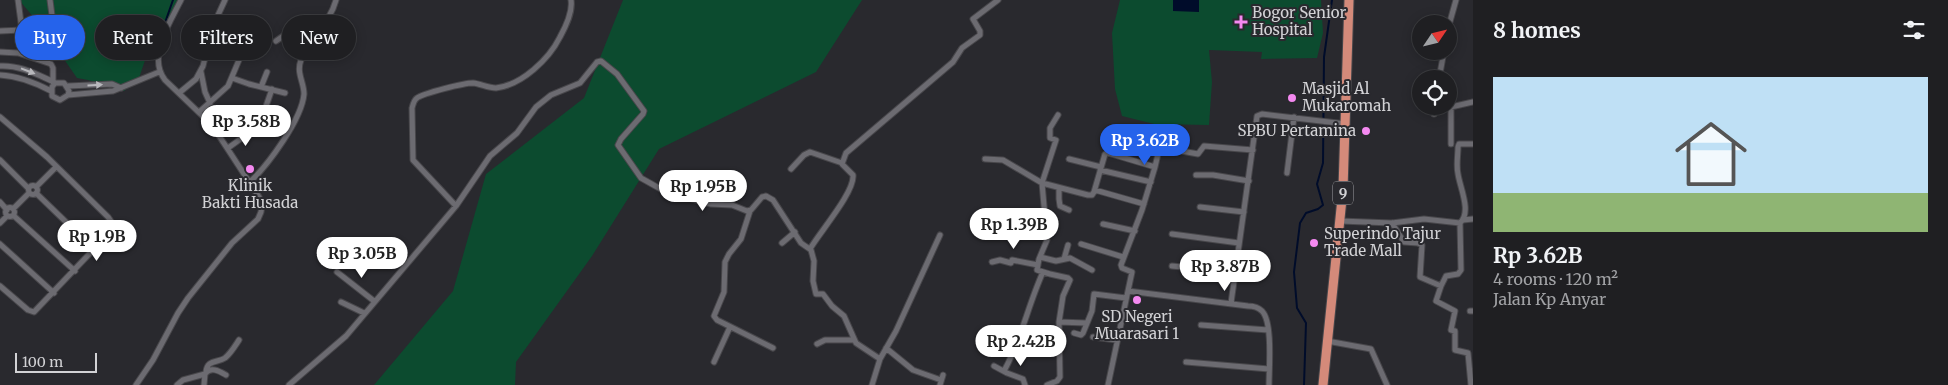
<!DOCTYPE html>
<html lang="en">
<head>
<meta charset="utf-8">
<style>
  :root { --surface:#1f1f22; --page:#27272a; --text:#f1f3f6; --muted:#a1a2a5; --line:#3c3d40; --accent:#2563eb }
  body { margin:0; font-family:Merriweather,serif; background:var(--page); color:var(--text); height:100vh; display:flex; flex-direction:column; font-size:19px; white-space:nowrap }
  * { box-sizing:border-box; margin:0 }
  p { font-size:16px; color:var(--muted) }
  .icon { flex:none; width:28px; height:28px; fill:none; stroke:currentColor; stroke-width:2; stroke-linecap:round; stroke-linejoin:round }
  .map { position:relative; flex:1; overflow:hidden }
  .details { display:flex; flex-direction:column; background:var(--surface); width:475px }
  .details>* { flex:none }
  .hud { position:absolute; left:15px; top:15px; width:475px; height:45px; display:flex; gap:10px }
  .needle { width:32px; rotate:55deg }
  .fabs { position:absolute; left:1412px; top:15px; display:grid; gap:10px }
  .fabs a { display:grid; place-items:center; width:45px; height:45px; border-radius:50%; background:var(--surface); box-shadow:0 2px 12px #0003,0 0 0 1px var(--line); font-size:25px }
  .scale { position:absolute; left:15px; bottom:12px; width:82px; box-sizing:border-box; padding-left:5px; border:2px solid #d2d2d5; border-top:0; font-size:14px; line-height:18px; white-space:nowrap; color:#d2d2d5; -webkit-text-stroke:4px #29292e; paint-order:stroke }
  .price { position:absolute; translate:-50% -42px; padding:0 11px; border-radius:18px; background:#fff; color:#222; font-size:16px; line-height:32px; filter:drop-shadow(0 1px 2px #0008) }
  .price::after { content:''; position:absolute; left:50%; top:30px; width:15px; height:11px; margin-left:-8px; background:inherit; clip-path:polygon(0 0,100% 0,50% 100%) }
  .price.selected { background:var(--accent); color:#fff }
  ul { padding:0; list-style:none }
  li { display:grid; align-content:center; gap:10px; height:265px; padding:0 20px }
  li span { display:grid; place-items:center; height:155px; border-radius:0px; color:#555 }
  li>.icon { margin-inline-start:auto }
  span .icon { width:90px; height:90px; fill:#fffc; stroke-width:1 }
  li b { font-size:21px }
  h2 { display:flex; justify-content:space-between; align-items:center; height:60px; padding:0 20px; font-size:21px }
  .chip { padding:0 18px; border-radius:22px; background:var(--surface); box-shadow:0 2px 12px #0003,0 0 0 1px var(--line); font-size:18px; line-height:45px }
  .chip.selected { background:var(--accent); color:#fff }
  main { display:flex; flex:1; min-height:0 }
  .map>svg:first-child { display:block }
  .green { fill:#0c4b2f }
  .water { fill:#000c2a }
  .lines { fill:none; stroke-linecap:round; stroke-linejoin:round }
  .stream { stroke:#000c2a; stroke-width:2 }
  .minor-casing { stroke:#48474b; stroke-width:7 }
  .trunk-casing { stroke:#48474b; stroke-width:11 }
  .minor { stroke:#6c6b71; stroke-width:5 }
  .trunk { stroke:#d48a7a; stroke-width:9 }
  .oneway { fill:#b8b8bc }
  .poi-dot { fill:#f489f0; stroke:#29292e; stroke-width:2 }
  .labels { text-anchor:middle; stroke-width:4; stroke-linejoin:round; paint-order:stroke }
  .shield { fill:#29292e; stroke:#9f9fa3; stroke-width:1 }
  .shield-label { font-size:14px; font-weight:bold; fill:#d2d2d5 }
  .poi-label { font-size:15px; fill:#d2d2d5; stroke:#29292e; text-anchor:start }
</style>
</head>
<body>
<main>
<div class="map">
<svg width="1473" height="385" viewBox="0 0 1473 385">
  <rect width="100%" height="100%" fill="#29292e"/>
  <path class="green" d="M19,0H177L176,6L161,37L160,33L163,20L158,22L139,78L124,91L88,80L77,78L41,26Z
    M623,0H862L816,72L659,149L592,256L516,362L515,385H374L453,291L486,174L584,98Z
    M1120,0H1321L1323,33L1317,58L1261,59L1262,52L1209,50L1212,82L1209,125L1154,124L1122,116L1115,89L1112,33Z"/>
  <path class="water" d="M1173,0H1199V12L1173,11Z"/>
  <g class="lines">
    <path class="stream" d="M160,37L173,0
      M1304,385L1306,323L1297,308L1294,272L1300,223L1306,213L1318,209L1323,205L1317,184L1323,163L1324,57L1332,0"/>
    <defs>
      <path id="minor" d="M18,0L22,30
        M1449,25L1456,0
        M0,31L22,30L51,35L54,31L50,0
        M276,41L289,32L314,40
        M0,52L18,53L51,64L53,68V82
        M0,66C20,65 36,74 54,82
        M201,72L205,92L210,103
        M0,75C19,76 34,82 51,91
        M232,78L249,84L285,93
        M1439,79L1444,51
        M68,86L112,84L121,88
        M261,87L267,72
        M179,93L196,79L203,66L213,26L225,0
        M68,95L69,91L64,83H55L52,87V96L60,100L68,95L113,91L159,72
        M265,109L272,89
        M199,112L228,86L242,53
        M1434,114V106
        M0,117L47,157L108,217L115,227L34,312L28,310L0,286
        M1451,144V107L1473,102
        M1160,147L1198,154L1204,146L1253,150
        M228,148L253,130
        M985,159L1003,160L1042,183L1088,195H1092L1094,192L1105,154L1108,153L1155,167
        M1069,159L1101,167
        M0,160L28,188
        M791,169L804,155L810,152L842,163
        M1100,170L1151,182
        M1287,173L1294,117
        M1196,175H1213L1249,181
        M250,182C268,165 302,119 304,94C304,82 296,73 301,60C310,38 330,23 336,0
        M28.5 190a4.5 4.5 0 1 1 9 0a4.5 4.5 0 1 1-9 0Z
        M36,187L56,167
        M1059,188V199L1060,206L1069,210
        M1095,190L1144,204
        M36,193L95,250
        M0,202L7,210
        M456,206L413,160L412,108C413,104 414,100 417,98C424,93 464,83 473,83C481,84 488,88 496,88C522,85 549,59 560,37C566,26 573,12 571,0
        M1200,207L1244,212
        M5.5 212a4.5 4.5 0 1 1 9 0a4.5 4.5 0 1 1-9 0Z
        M13,209L29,193
        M750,211L741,239L729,254L725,262L724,292L714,316L717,320L773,348
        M14,216L75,271
        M1463,220L1473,219
        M1340,221L1392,223L1424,219L1460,223C1472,212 1460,188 1458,174C1456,166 1458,155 1458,147L1459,144H1473
        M0,223L7,216
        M1392,223L1404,242L1418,243L1422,245L1420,277L1441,286L1446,276L1458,274L1461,270L1460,223
        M1103,224L1135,231
        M1172,234L1239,243
        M782,243L795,232
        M0,244L54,293
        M1081,244L1123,257
        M810,249C819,233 855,192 853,175L842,164L846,153L953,62L962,48L980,35V31L973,19L998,0
        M1040,257L1056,261L1070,258L1092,270
        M1064,259L1068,245
        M992,262L1000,260L1011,263L1012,260L1038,265
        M1172,266L1236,272
        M337,272L374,301
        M1441,286L1436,301L1455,311L1451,330L1455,331V350L1468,353L1471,385
        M1128,291L1248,306C1253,306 1258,307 1262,311C1273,322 1269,369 1269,385
        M341,302L364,313
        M1231,303L1257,116L1262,114L1346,124
        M1470,311H1473
        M1059,322L1086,323
        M1201,325L1268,330
        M1074,333L1081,335L1083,333L1092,311L1094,294L1126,298
        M1093,337L1117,340
        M1327,341L1371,349L1387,385
        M817,344L825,340H853
        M886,348L913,370L941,380
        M880,359L896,331L940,235
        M714,362L730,327
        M1186,362L1269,369
        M994,366L1007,373L1023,379L1025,385
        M1004,371C1021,341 1028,305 1043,272
        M206,372C207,359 218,363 225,358C231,353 235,346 239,340
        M136,385L153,360L178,313L188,298L232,243L258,219L261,212L262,205L259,197L212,125L165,80C147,57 170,22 181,0
        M177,385L183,380L205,374
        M204,385L205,374C211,366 219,371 226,375
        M289,385L346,336L456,206L490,156L517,133L536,107L551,95L580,83L597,62L601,61L617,74L644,111L643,114L621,139L618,145L641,178L666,192L711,204L732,205L747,211L751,210L762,197L766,196L773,200L801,243L811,250L814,261L813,281L816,294H823L832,306L844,316L856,343L880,359L872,385
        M940,385L943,375
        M1047,385L1057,381L1060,377L1059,322L1063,296L1070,280L1068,278L1050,274L1037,270L1039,259L1047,240L1042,183L1056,140L1050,138V128L1058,115
        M1108,385L1132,272L1122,268L1121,265L1142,210L1155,167L1163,132"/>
      <path id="trunk" d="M1323,385L1343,189L1349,0"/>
    </defs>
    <use href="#minor" class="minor-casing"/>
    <use href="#trunk" class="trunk-casing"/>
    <use href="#minor" class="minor"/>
    <use href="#trunk" class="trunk"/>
  </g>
  <defs><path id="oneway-solid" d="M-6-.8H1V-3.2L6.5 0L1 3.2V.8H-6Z" transform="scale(1.25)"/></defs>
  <g class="oneway">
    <use href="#oneway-solid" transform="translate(28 71) rotate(21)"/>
    <use href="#oneway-solid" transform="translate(95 85) rotate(-3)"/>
  </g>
  <g class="poi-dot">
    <path d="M1238.5 14.5h5v5h5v5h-5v5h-5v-5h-5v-5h5z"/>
    <circle cx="1292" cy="98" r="5"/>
    <circle cx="1366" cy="131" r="5"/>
    <circle cx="250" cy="169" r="5"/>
    <circle cx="1314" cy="243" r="5"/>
    <circle cx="1137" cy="300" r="5"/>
  </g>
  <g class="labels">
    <rect class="shield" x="1333" y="181.5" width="20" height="23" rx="4"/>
    <g class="shield-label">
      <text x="1343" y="198">9</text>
    </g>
    <g class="poi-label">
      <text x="1252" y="18">Bogor Senior<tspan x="1252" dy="17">Hospital</tspan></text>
      <text x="1302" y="94">Masjid Al<tspan x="1302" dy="17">Mukaromah</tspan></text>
      <text x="1356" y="136" text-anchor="end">SPBU Pertamina</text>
      <text x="250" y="191" text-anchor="middle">Klinik<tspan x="250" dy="17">Bakti Husada</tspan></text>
      <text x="1324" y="239">Superindo Tajur<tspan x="1324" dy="17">Trade Mall</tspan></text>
      <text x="1137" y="322" text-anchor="middle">SD Negeri<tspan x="1137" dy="17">Muarasari 1</tspan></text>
    </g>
  </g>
</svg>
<div class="fabs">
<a><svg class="needle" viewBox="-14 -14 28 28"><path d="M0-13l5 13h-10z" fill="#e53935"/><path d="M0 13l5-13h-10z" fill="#a1a2a5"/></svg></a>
<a><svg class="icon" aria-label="locate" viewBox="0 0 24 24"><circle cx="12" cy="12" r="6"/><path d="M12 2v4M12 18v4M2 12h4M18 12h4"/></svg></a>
</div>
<div class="scale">100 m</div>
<b class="price" style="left:246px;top:147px">Rp 3.58B</b>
<b class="price selected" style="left:1145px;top:166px">Rp 3.62B</b>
<b class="price" style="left:703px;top:212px">Rp 1.95B</b>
<b class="price" style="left:1014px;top:250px">Rp 1.39B</b>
<b class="price" style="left:97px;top:262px">Rp 1.9B</b>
<b class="price" style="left:362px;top:279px">Rp 3.05B</b>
<b class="price" style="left:1225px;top:292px">Rp 3.87B</b>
<b class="price" style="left:1021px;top:367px">Rp 2.42B</b>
<div class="hud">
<a class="chip selected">Buy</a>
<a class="chip">Rent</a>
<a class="chip">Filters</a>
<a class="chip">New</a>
</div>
</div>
<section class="details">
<h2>8 homes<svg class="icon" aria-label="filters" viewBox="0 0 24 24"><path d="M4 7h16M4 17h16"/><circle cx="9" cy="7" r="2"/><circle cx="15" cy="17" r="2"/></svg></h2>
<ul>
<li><span style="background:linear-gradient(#bfe0f5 75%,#8fb573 0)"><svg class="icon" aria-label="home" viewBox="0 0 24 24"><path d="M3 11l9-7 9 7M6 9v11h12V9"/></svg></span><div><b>Rp 3.62B</b><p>4 rooms · 120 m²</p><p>Jalan Kp Anyar</p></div></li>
</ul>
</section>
</main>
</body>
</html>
